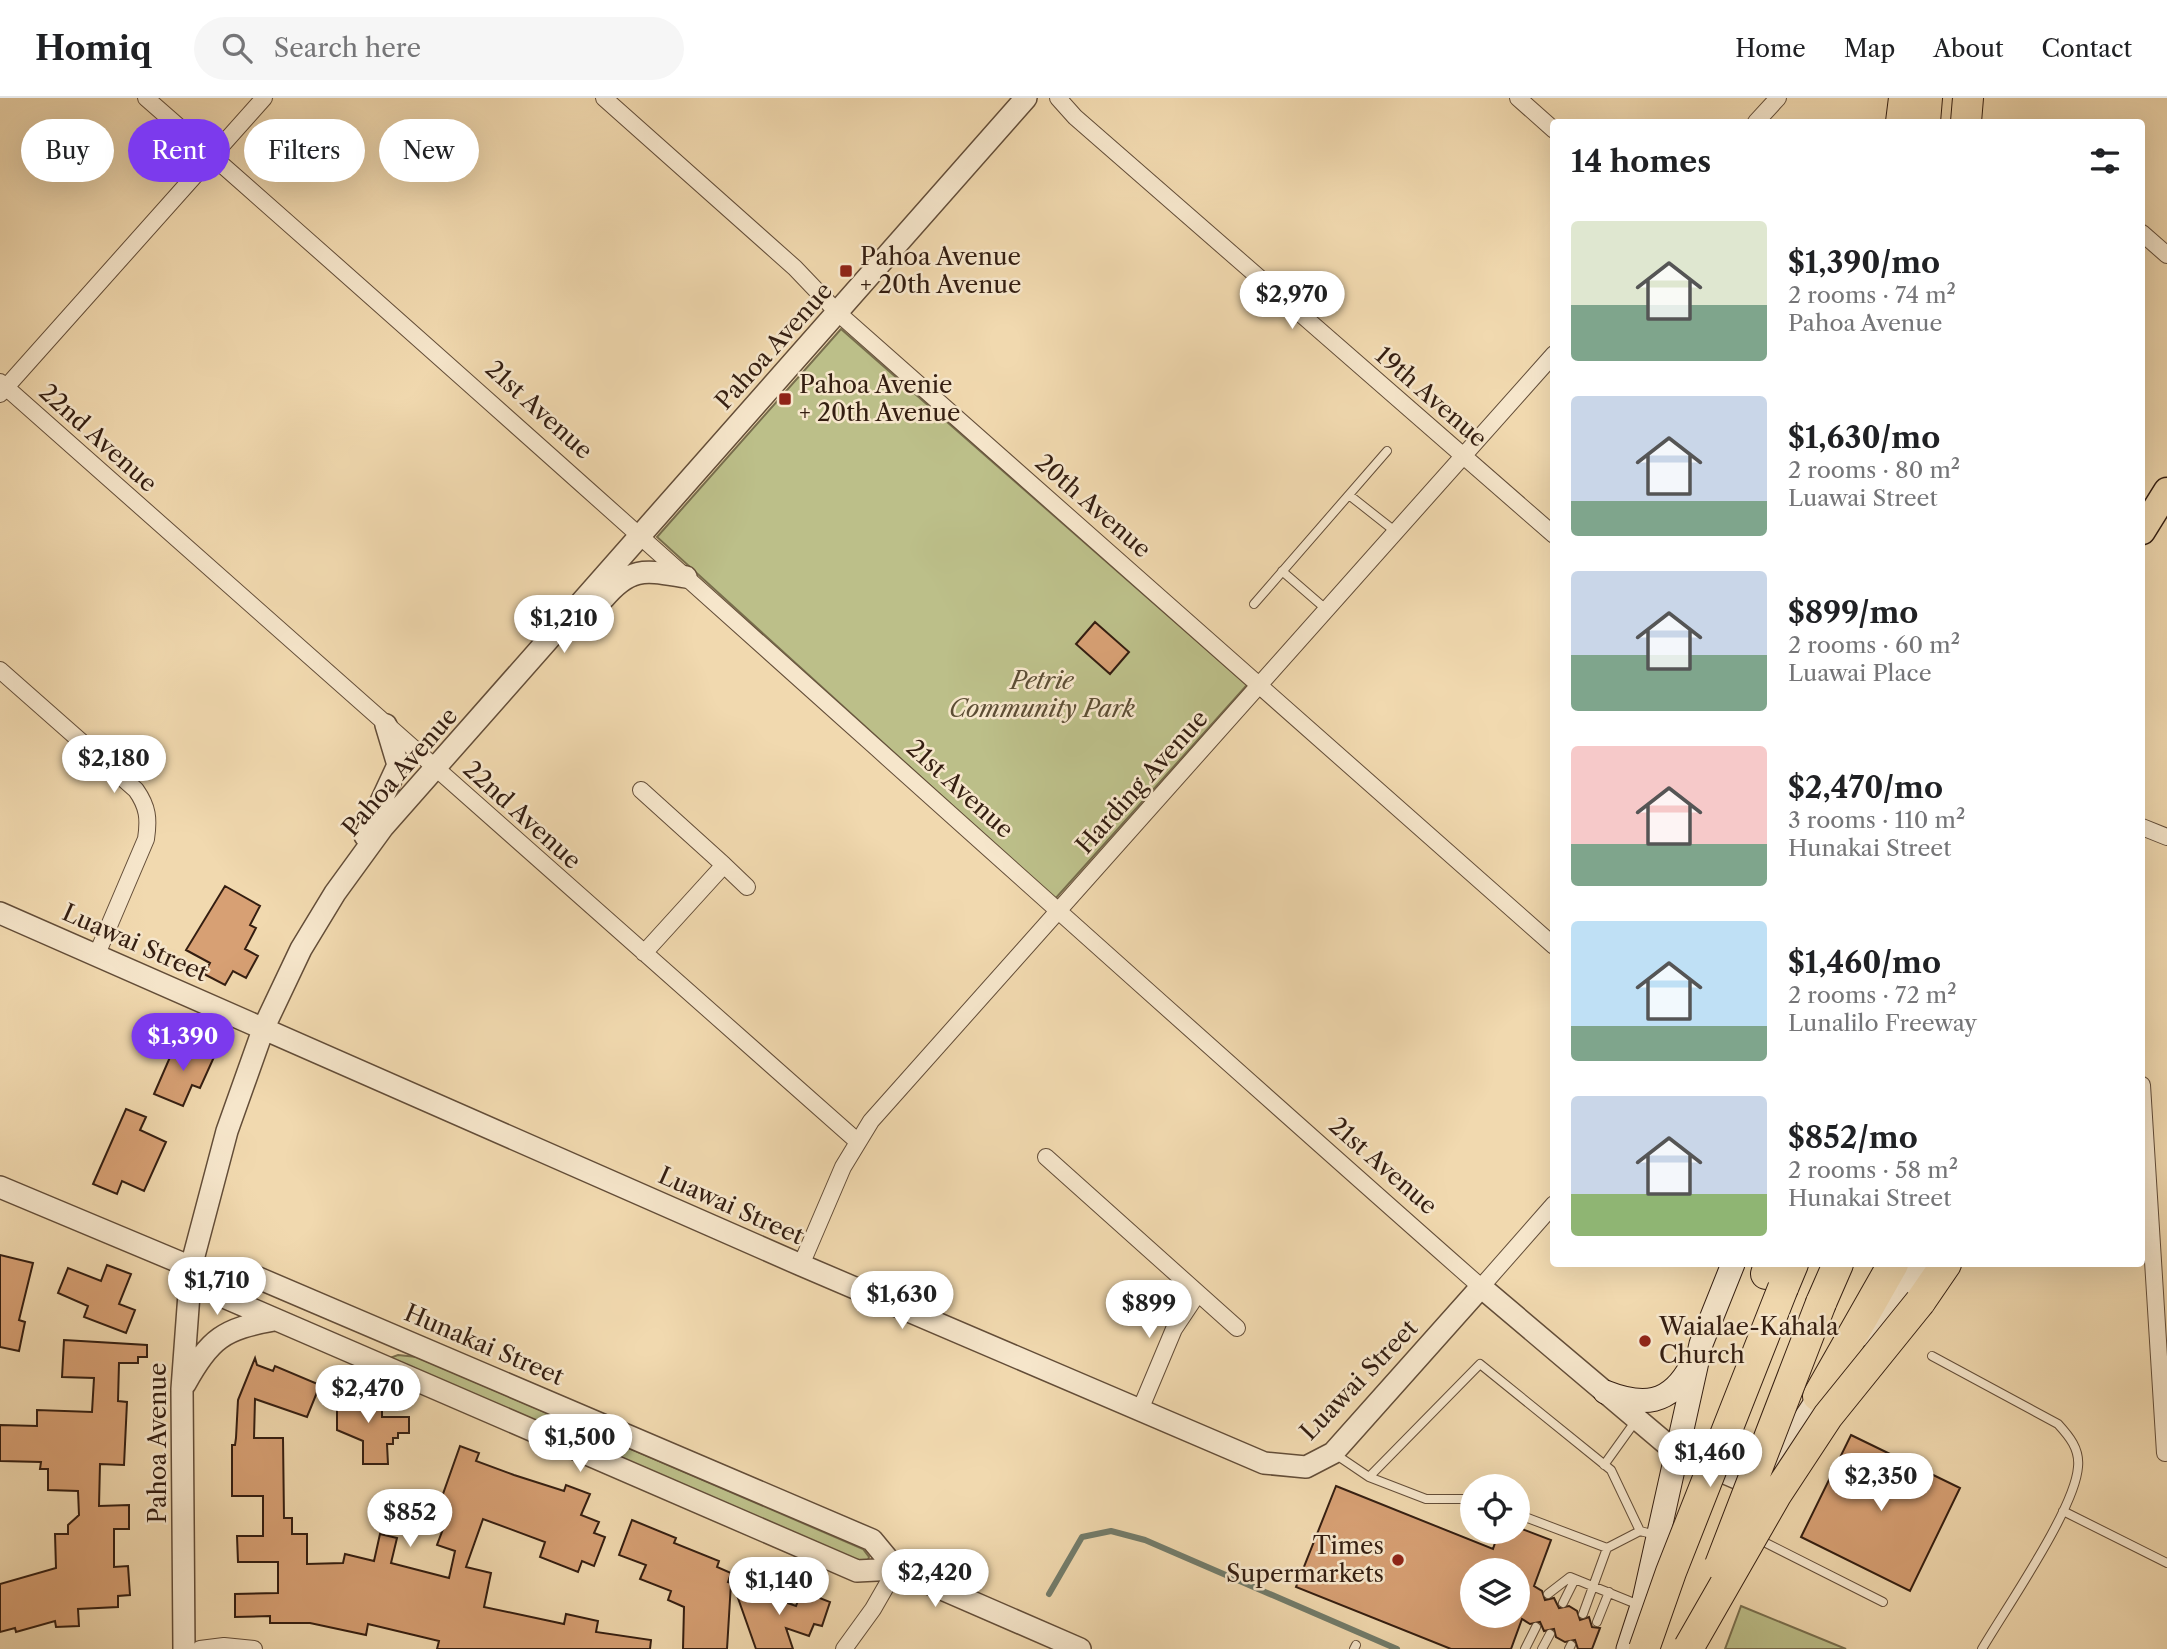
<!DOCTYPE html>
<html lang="en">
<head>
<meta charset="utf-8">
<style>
  :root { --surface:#fff; --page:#f6f6f6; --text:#202124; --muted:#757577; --line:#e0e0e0; --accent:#7c3aed }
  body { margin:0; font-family:"Libre Caslon Text",serif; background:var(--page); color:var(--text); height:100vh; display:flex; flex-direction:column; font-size:26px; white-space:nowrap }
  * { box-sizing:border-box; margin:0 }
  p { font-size:23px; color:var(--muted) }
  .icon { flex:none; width:38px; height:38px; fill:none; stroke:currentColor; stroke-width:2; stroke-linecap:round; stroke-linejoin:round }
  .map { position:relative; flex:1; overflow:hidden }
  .details { position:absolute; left:1550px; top:21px; width:595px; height:1148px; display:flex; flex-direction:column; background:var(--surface); border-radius:7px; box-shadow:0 7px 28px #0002 }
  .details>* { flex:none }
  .banner { position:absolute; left:21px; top:21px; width:665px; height:63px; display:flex; gap:14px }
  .tools { position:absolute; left:1460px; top:1376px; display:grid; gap:14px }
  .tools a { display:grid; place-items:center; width:70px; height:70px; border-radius:50%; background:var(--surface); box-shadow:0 7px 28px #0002; font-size:35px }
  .price { position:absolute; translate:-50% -60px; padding:0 16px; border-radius:24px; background:#fff; color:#222; font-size:23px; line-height:46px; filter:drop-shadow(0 2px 4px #0008) }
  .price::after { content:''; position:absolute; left:50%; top:42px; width:21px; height:16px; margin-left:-10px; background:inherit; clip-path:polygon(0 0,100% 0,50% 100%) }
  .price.active { background:var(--accent); color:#fff }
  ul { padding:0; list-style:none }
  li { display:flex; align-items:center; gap:21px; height:175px; padding:0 21px }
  li span { display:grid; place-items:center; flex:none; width:196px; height:140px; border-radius:7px; color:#555 }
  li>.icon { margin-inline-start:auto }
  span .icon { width:84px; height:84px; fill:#fffc; stroke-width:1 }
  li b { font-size:30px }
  h2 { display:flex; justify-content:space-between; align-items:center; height:84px; padding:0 21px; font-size:30px }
  .tag { padding:0 24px; border-radius:32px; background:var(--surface); box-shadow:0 7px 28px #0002; font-size:24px; line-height:63px }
  .tag.active { background:var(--accent); color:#fff }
  header { display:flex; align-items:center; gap:42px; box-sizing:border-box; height:98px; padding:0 35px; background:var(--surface); border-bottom:2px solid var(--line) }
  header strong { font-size:33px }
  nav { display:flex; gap:38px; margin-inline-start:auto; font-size:24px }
  .search { width:490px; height:63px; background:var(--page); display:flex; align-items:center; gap:18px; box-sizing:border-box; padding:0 24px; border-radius:38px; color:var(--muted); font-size:26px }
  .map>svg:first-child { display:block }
  .green { fill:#bcbf89; stroke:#786e4d; stroke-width:2 }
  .water { fill:#9bbaa7; stroke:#727c6b; stroke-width:2 }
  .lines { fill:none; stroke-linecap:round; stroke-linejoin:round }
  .stream { stroke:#727c6b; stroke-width:6 }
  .building { fill:#d7a074; stroke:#341e11; stroke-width:2; fill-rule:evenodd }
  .service-casing { stroke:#634d38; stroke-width:10 }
  .minor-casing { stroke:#634d38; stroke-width:18 }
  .tertiary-casing { stroke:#634d38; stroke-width:24 }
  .secondary-casing { stroke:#341e11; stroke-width:25 }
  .primary-casing { stroke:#341e11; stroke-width:29 }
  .motorway-casing { stroke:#341e11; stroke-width:32 }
  .service { stroke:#f6e6cb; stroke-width:8 }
  .minor { stroke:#f6e6cb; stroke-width:16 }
  .tertiary { stroke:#f6e6cb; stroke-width:21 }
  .secondary { stroke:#f6e6cb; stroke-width:23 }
  .primary { stroke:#f1d9af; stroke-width:26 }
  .motorway { stroke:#f1d9af; stroke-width:30 }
  .motorway-bridge-casing { stroke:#341e11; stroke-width:32; stroke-linecap:butt }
  .motorway-bridge { stroke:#f1d9af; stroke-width:30 }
  .poi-dot { fill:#8f2418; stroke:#f6e6cb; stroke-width:2.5 }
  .labels { text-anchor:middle; stroke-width:5; stroke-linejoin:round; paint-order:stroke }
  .poi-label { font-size:24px; fill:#341e11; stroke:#f6e6cb; text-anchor:start }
  .street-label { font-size:24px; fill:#341e11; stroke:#f6e6cb }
  .park-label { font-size:24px; font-style:italic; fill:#5d4e35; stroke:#f6e6cb }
</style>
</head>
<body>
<header>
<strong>Homiq</strong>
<div class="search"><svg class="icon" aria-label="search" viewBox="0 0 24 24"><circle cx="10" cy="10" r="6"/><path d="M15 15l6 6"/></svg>Search here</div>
<nav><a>Home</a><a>Map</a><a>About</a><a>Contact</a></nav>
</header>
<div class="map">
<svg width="2167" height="1551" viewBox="0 0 2167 1551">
  <rect width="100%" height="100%" fill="#f1d9af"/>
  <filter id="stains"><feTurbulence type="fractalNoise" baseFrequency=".00286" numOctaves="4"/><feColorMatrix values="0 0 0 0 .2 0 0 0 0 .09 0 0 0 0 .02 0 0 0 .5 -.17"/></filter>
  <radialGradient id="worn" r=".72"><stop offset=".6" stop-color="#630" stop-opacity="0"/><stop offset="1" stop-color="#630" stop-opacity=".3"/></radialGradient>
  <path class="green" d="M841,231L1247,587L1055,801L657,439Z
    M398,1257L417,1259L863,1451L869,1459L867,1465H858L387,1261Z
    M1741,1508L1846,1551H1725Z"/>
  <path class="water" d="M766,1482L796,1493L791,1507L760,1497Z"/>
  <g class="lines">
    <path class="stream" d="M1049,1496L1082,1439L1111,1433L1145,1442L1397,1551"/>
  </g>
  <path class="building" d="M1095,524L1129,554L1110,576L1076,546Z
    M225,788L260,808L250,827L256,830L245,851L258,858L246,880L233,873L225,887L204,876L210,865L186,852Z
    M177,943L214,959L200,990L192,987L183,1008L154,996Z
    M126,1011L146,1019L140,1032L166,1044L144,1093L122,1083L117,1096L93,1086Z
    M0,1157L33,1165L19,1222L25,1224L19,1253L0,1249Z
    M107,1167L131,1176L119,1206L135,1212L126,1235L84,1219L88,1208L58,1195L68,1170L101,1183Z
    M64,1242L147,1247V1259H138V1265H119L118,1303L127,1304L124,1367L100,1366L99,1408L129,1407V1431H114V1469L128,1468L130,1497L118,1498V1509L78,1511L79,1528L56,1529L55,1523L16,1534L15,1530L0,1534V1486L56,1470L55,1436H68V1427L79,1417L78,1393L48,1392V1371H40L41,1364L0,1363V1327L37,1328V1312L92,1314L94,1280L62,1279Z
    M255,1260L257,1267L273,1273L275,1268L320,1287L307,1319L255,1301L254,1340H283L284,1420H292V1436H307V1466L343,1465L345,1456L374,1463L380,1436L397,1440L391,1465L449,1480L455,1453L437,1447L443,1431L432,1427L460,1348L479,1355L476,1363L514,1377L564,1393L566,1387L590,1396L581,1417L599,1424L594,1435L605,1439L594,1468L582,1463L578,1474L540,1459L545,1444L483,1421L466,1469L491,1475L484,1509L564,1526L566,1516L598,1523L596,1534L651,1542L650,1551H437L439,1543L368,1526L366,1537L310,1525H270V1518L235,1519V1496L278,1495V1464H238L237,1438H263V1398H232V1347H235L236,1340L238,1302Z
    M337,1292H359V1296H367V1303H382V1319H409V1335H398V1340H393V1346H387L388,1366H363V1343L337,1332Z
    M1851,1337L1960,1390L1910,1493L1801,1439Z
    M1336,1388L1493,1451L1499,1433H1520L1522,1431L1551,1442L1534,1488L1542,1493L1545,1502L1554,1500L1559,1510L1569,1508L1577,1513L1580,1522L1589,1519L1592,1529L1600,1530L1592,1551H1578L1575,1542L1565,1544L1556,1539L1554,1531L1544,1533L1540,1524L1530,1526L1522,1521L1511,1551H1451L1296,1489ZM1472,1472H1517V1517H1472Z
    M632,1422L676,1440L674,1445L719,1463L717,1469L731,1475L728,1484L731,1485L727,1551H683L684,1509L668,1502L671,1493L640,1481L646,1467L619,1457Z
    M733,1486L796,1508L802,1493L830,1504L822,1528L814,1526L809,1538L786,1530L793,1551H756Z"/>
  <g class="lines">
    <defs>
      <path id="service" d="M1349,397L1396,434
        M1282,473L1327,512
        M1254,506L1387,353
        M1932,1258L2058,1326C2069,1338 2080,1351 2078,1369C2075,1411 2006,1510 1982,1551
        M1335,1356L1369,1379L1426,1401H1472
        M1604,1367L1637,1321
        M1369,1379L1480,1266L1611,1372L1640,1433
        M2063,1413L2167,1465
        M1517,1416L1607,1450L1640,1433L1656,1437
        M1758,1441L1883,1504
        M1548,1496L1570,1479L1639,1507
        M1563,1505L1575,1481
        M1583,1516L1607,1450
        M1597,1524L1609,1494
        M1354,1551L1356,1547
        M1525,1551L1536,1529
        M1542,1551L1550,1536
        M1569,1551L1571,1547"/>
      <path id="minor" d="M146,0C595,393 1034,795 1481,1189L1554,1106
        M604,0L795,170L838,215L1554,848
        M1058,0L1075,19L1554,437
        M1518,0L1554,32
        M1756,24L1778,0
        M2142,135L2167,157
        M0,284L857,1043
        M0,296L264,0
        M0,572L136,692C148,709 149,721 146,741L97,856
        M641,692L724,767L644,855
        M2142,729L2167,739
        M724,767L747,789
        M2142,987L2165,1355
        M1046,1059L1237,1230
        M801,1167L843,1069L871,1023L1554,256
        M1140,1312L1174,1231L1198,1195
        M200,1551L224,1548L254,1551
        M844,1551L873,1511L896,1471"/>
      <path id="tertiary" d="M604,500C632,467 647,473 686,479
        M365,738L398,667L386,627
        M0,815L801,1167L1264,1365L1306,1369L1333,1355L1481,1189L1676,1354L1760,1390
        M0,1089L191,1169L256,1179L872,1442L896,1471
        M191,1169L224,1199L857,1473L896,1471L1080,1551
        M185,1286C210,1240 224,1231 274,1222
        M184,1551L182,1291L191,1169L227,1033L264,929L301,851L335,795L383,729L1026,0"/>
      <path id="secondary" d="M1866,1236L1918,1166
        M1605,1294C1643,1309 1670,1307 1691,1268
        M1758,1392L1828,1286
        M1628,1551L1644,1502L1701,1246L1733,1166"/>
      <path id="primary" d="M2142,433L2167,393"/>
      <path id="motorway" d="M1901,24L1904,0
        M1925,24L1927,0
        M1966,24L1968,0
        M1766,1176L1769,1166
        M1783,1190L1793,1166
        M1920,1204L1946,1166
        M1821,1205L1838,1166
        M1818,1298L1893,1166"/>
    </defs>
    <use href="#service" class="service-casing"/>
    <use href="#minor" class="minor-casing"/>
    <use href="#tertiary" class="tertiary-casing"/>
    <use href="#secondary" class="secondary-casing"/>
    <use href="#primary" class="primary-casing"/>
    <use href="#motorway" class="motorway-casing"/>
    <use href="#service" class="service"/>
    <use href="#minor" class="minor"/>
    <use href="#tertiary" class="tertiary"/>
    <use href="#secondary" class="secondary"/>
    <use href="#primary" class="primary"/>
    <use href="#motorway" class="motorway"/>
    <defs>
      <path id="motorway-bridge" d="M1720,1467L1821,1205
        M1689,1549L1776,1397L1828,1318L1920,1204
        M1644,1551L1671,1474L1783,1190"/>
    </defs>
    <use href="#motorway-bridge" class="motorway-bridge-casing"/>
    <use href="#motorway-bridge" class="motorway-bridge"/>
  </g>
  <g class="poi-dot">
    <rect x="839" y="166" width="14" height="14" rx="3.5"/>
    <rect x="778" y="294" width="14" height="14" rx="3.5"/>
    <circle cx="1645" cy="1243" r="7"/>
    <circle cx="1398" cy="1462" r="7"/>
  </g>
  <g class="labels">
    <g class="poi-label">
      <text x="860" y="167">Pahoa Avenue<tspan x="860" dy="28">+ 20th Avenue</tspan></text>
      <text x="799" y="295">Pahoa Avenie<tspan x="799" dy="28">+ 20th Avenue</tspan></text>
      <text x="1659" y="1237">Waialae-Kahala<tspan x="1659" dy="28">Church</tspan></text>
      <text x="1384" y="1456" text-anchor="end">Times<tspan x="1384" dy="28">Supermarkets</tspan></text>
    </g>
    <g class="street-label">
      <text transform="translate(774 248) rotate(-48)" y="8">Pahoa Avenue</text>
      <text transform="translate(1431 299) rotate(41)" y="8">19th Avenue</text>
      <text transform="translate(539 312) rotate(42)" y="8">21st Avenue</text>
      <text transform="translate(98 340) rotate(42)" y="8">22nd Avenue</text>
      <text transform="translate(1093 408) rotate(41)" y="8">20th Avenue</text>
      <text transform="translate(400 674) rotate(-49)" y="8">Pahoa Avenue</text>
      <text transform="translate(1142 684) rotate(-48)" y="8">Harding Avenue</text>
      <text transform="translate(960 691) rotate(42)" y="8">21st Avenue</text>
      <text transform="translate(522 717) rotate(42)" y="8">22nd Avenue</text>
      <text transform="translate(135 845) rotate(24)" y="8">Luawai Street</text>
      <text transform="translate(1383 1068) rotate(41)" y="8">21st Avenue</text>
      <text transform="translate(731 1108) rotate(24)" y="8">Luawai Street</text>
      <text transform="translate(484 1247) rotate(23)" y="8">Hunakai Street</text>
      <text transform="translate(1359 1282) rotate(-46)" y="8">Luawai Street</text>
      <text transform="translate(158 1345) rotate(-90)" y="8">Pahoa Avenue</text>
    </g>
    <g class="park-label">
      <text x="1042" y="591">Petrie<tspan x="1042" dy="28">Community Park</tspan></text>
    </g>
  </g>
  <rect width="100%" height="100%" filter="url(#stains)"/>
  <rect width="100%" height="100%" fill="url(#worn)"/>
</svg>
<div class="tools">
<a><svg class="icon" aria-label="locate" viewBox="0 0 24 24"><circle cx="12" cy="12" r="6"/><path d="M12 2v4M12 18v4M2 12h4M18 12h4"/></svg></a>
<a><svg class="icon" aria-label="layers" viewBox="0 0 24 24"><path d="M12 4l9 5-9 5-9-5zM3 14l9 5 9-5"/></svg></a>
</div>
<b class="price" style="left:1292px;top:233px">$2,970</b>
<b class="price" style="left:564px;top:557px">$1,210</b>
<b class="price" style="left:114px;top:697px">$2,180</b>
<b class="price active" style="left:183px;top:975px">$1,390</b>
<b class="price" style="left:217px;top:1219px">$1,710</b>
<b class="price" style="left:902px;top:1233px">$1,630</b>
<b class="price" style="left:1149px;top:1242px">$899</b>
<b class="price" style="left:368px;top:1327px">$2,470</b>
<b class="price" style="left:580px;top:1376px">$1,500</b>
<b class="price" style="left:1710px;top:1391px">$1,460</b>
<b class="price" style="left:1881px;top:1415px">$2,350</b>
<b class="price" style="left:410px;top:1451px">$852</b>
<b class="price" style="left:935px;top:1511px">$2,420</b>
<b class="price" style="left:779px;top:1519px">$1,140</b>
<div class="banner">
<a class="tag">Buy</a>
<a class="tag active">Rent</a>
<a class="tag">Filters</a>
<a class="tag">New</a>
</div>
<section class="details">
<h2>14 homes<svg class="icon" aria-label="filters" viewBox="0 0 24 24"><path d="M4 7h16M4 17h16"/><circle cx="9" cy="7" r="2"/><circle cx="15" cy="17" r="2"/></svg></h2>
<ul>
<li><span style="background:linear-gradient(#dfe7d0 60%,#7fa58c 0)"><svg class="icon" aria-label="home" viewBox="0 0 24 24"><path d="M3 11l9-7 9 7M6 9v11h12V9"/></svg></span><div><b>$1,390/mo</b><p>2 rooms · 74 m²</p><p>Pahoa Avenue</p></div></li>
<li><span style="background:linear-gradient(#c9d6e8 75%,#7fa58c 0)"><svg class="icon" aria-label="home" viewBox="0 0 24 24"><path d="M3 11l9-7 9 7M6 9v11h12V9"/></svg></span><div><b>$1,630/mo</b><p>2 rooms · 80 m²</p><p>Luawai Street</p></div></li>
<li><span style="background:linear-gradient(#c9d6e8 60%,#7fa58c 0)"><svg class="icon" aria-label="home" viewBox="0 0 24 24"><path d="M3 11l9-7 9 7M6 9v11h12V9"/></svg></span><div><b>$899/mo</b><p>2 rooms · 60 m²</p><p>Luawai Place</p></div></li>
<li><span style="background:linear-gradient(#f6c9c9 70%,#7fa58c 0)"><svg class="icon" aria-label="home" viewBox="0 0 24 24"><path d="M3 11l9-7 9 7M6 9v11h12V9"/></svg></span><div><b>$2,470/mo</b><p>3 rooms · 110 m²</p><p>Hunakai Street</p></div></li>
<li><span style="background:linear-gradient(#bfe0f5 75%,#7fa58c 0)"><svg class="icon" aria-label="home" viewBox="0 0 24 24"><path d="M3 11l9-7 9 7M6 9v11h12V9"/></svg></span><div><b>$1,460/mo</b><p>2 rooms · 72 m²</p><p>Lunalilo Freeway</p></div></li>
<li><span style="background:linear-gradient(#c9d6e8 70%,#8fb573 0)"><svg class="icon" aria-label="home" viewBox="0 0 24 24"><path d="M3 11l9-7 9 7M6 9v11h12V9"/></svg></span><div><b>$852/mo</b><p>2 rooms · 58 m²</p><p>Hunakai Street</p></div></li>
</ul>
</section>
</div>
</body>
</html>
